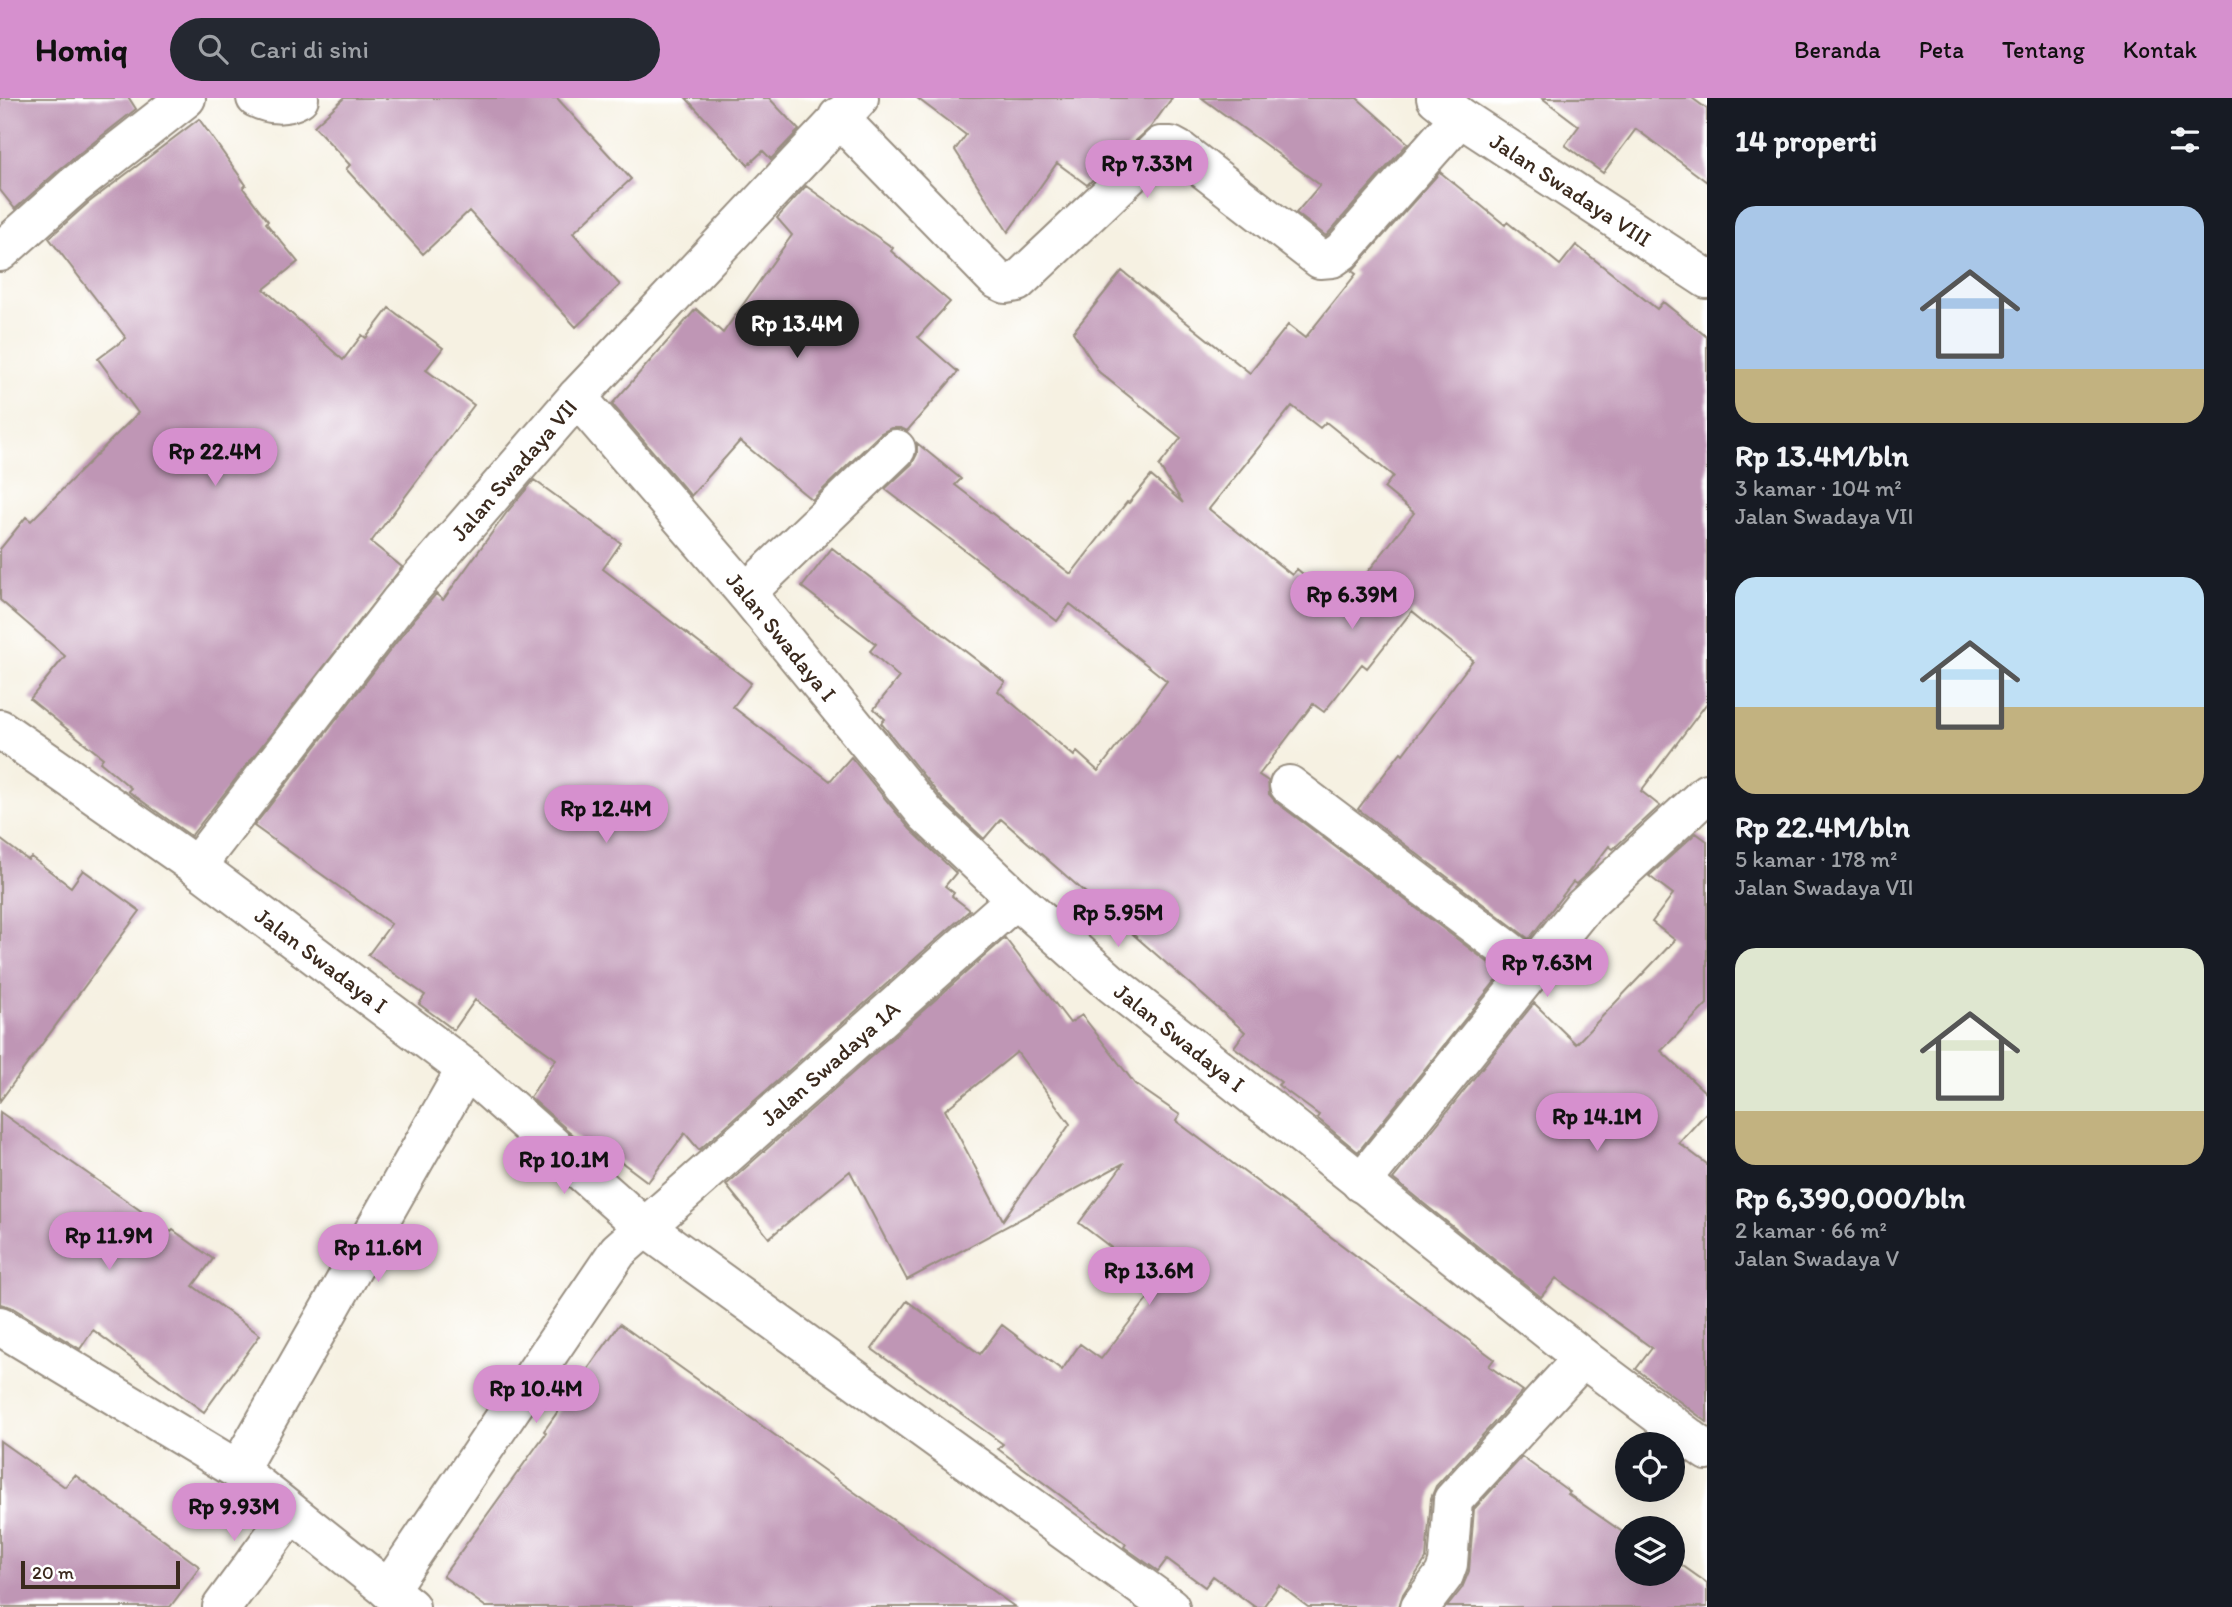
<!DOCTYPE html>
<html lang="id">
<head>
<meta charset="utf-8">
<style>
  :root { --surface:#171b24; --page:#242831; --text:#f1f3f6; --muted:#9ea1a6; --accent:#d690ce }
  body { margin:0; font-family:Itim,sans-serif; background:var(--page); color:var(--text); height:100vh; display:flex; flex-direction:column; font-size:26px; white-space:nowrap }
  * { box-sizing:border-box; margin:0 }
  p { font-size:23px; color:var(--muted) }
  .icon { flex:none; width:38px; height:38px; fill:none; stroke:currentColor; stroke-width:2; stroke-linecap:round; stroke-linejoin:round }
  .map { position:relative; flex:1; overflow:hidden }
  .side { display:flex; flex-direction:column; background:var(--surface); width:525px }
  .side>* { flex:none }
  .tools { position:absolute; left:1615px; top:1334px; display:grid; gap:14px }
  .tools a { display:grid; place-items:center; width:70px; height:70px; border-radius:50%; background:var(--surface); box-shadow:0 7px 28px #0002; font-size:35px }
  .scale { position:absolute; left:21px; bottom:18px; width:159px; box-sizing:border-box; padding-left:7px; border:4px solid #3b2a1e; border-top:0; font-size:19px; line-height:24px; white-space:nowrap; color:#3b2a1e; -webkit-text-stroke:5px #fff; paint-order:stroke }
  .price { position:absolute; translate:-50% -60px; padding:0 16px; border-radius:24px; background:var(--accent); color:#111; font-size:23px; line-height:46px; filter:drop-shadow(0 2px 4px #0008) }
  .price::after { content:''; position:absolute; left:50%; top:42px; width:21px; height:16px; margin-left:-10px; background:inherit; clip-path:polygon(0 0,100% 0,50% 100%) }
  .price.on { background:#222; color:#fff }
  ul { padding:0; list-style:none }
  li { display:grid; align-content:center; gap:14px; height:371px; padding:0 28px }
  li span { display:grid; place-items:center; height:217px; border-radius:21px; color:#555 }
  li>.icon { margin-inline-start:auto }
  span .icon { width:126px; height:126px; fill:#fffc; stroke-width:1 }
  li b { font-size:30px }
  h2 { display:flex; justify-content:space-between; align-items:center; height:84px; padding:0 28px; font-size:30px }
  header { display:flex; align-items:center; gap:42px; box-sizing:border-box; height:98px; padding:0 35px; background:var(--accent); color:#111 }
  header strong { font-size:33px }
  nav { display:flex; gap:38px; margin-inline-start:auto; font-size:24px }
  .search { width:490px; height:63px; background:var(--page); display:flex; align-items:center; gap:18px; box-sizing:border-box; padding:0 24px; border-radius:38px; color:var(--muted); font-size:26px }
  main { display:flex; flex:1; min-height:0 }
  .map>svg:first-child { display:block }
  .building { fill:#bf96b5; fill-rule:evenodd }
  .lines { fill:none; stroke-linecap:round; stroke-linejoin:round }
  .minor-casing { stroke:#988e80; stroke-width:42 }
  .minor { stroke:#fff; stroke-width:38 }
  .labels { text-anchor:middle; stroke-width:5; stroke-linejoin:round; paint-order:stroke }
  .street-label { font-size:23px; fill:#3b2a1e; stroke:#fff }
</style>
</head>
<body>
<header>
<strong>Homiq</strong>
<div class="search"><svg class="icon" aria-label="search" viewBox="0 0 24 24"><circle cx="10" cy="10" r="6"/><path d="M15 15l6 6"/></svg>Cari di sini</div>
<nav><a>Beranda</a><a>Peta</a><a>Tentang</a><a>Kontak</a></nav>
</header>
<main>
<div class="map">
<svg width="1707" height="1509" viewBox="0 0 1707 1509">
  <rect width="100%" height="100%" fill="#fff"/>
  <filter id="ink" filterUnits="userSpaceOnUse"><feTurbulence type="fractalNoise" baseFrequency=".0143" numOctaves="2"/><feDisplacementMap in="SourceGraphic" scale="14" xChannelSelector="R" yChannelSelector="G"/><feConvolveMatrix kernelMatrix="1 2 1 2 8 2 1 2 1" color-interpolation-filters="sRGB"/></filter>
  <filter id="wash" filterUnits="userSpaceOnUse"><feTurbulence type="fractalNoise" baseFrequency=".00686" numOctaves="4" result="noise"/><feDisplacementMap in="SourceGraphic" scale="28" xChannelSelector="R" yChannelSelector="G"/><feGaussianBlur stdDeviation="1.57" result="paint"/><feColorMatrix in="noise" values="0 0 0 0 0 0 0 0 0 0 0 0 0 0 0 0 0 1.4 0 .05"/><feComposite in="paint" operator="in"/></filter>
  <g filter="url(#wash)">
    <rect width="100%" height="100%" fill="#f6f1e2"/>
    <g id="blocks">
      <path class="building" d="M0,0H129L136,11L60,71L15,111L0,92Z
        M344,0H557L631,81L573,135L620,187L576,229L469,113L423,156L346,71L350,67L314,28Z
        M686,0H769L799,32L771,61L763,53L748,67Z
        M917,0H1172L1150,30L1087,87L1057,65L1008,134L955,52L966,37Z
        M1202,0H1357L1408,45L1326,138L1296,115L1320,87Z
        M1542,0H1692L1707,11V84L1636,31L1603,75L1565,47L1579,28Z
        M199,21L246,87L243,90L268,123L266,125L298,164L264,191L343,262L362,237L366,240L389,210L443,250L426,272L474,307L371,444L402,469L191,738L128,693L131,690L100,664L103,660L30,601L65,558L0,502V451L26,419L31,423L138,315L98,261L126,240L49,140L88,105Z
        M1440,74L1505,127L1507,124L1560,167L1576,147L1657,211L1663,204L1707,239V605L1641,693L1660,708L1613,751L1609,748L1588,775L1576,786L1573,784L1529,841L1358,711L1401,654L1403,656L1473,562L1412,513L1367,570L1362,566L1324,614L1313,606L1259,677L1268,683L1269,696L1276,704L1502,875L1358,1054L1317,1020L1319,1017L1278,987L1281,984L1234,949L1245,934L1001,721L984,741L943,702L881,625L885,621L874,611L899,579L870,553L876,546L802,489L832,450L1005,584L998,593L1074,658L1077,654L1098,673L1167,583L1070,506L1057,523L885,391L912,366L917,356V345L961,381L955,387L1071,476L1127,404L1129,405L1151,378L1183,405L1159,368L1181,340L1099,274L1073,234L1122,173L1250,275L1288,227L1305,240L1356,176L1352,173ZM1292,308L1320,330L1326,324L1393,378L1384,390L1414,415L1341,508L1297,471L1292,477L1209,411Z
        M806,88L893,150L891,153L950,204L918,239L958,274L907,333L901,330H891L881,335L812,402L740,343L691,398L612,306L696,211L723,235L792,137L777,120Z
        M534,382L621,445L603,471L751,585L733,609L830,683L851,659L910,731L956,775L945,788L954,795L952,798L970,812L699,1052L685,1035L648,1084L600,1048L595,1056L530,999L556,961L475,902L454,932L419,906L425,897L368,857L391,826L254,728L416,519L436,496L443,502L507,414Z
        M1696,735L1707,743V906L1661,953L1707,996V1014L1679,1045L1707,1066V1324L1636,1271L1652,1250L1556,1180L1541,1199L1393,1081L1534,905L1576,946L1675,842L1652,824L1673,796L1649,778Z
        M0,741L28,762L31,759L71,789L83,772L140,813L0,1003Z
        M1005,840L1070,925L1082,917L1135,986L1180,1017L1176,1023L1494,1261L1489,1268L1523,1293L1436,1388L1431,1400L1426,1461L1403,1496L1399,1509H1308L1279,1487L1263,1509H1255L1213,1478L1205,1489L1167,1461L1158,1473L1124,1449L1126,1446L998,1351L1003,1346L872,1251L907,1203L980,1256L1002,1227L1062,1272L1080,1246L1101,1261L1159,1186L1079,1125L1124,1065L907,1182L850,1073L769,1140L726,1087ZM1017,954L1070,1026L1003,1122L945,1012Z
        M0,1014L171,1134L173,1132L213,1161L193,1188L260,1237L204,1314L93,1232L80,1251L11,1209L0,1206Z
        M620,1226L896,1424L1015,1509H486L443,1478L546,1335L544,1333Z
        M0,1343L65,1389L75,1377L200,1469L170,1509H0Z
        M1522,1359L1570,1394L1568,1396L1628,1438V1475H1673V1461L1707,1485V1509H1447L1462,1490L1469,1473L1474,1411Z"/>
    </g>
  </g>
  <g filter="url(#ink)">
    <use href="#blocks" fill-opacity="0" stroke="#988e80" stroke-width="2"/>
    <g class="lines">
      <defs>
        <g id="minor">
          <path d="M256,0C270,7 285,8 299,0"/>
          <path id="s1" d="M1436,0L1460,19L1707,181"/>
          <path d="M838,19L996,181L1006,186L1017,184L1161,48H1171L1182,54L1320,161L1332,160L1342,153L1460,19"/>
          <path d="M0,154L74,88L186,0"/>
          <path id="s2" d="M577,299L746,495L927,717L1016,801L1111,885L1583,1260L1707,1353"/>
          <path d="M746,495L896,351"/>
          <path id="s3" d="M0,631L196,768L466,971L643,1128L1170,1509"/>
          <path d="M1289,687L1533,871"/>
          <path id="s4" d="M196,768L399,505L577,299L859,0"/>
          <path d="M1361,1085L1583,809L1707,695"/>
          <path d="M0,1228L238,1372L410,1509"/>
          <path d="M238,1372L466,971"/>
          <path id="s5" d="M388,1492L618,1153L1016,801"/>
          <path d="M222,1509L291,1415"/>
          <path d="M1420,1509L1444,1477L1448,1466L1453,1402L1583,1260"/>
        </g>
      </defs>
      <use href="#minor" class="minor-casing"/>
      <use href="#minor" class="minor"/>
    </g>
  </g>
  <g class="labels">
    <g class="street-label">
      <text dy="8" stroke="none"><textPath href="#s1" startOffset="163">Jalan Swadaya VIII</textPath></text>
      <text dy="8" stroke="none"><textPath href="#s4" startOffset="508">Jalan Swadaya VII</textPath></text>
      <text dy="8" stroke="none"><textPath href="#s2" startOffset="315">Jalan Swadaya I</textPath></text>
      <text dy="8" stroke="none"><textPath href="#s3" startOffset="396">Jalan Swadaya I</textPath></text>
      <text dy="8" stroke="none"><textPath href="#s2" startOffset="882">Jalan Swadaya I</textPath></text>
      <text dy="8" stroke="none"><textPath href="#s5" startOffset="693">Jalan Swadaya 1A</textPath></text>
    </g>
  </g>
</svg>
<div class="tools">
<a><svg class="icon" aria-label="locate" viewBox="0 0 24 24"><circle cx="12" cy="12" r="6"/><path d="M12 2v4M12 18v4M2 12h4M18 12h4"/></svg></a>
<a><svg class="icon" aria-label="layers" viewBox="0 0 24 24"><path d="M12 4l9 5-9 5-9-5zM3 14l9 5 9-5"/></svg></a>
</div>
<div class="scale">20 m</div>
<b class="price" style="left:1147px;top:102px">Rp 7.33M</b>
<b class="price on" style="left:797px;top:262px">Rp 13.4M</b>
<b class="price" style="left:215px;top:390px">Rp 22.4M</b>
<b class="price" style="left:1352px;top:533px">Rp 6.39M</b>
<b class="price" style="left:606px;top:747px">Rp 12.4M</b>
<b class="price" style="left:1118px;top:851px">Rp 5.95M</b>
<b class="price" style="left:1547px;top:901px">Rp 7.63M</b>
<b class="price" style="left:1597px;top:1055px">Rp 14.1M</b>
<b class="price" style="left:564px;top:1098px">Rp 10.1M</b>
<b class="price" style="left:109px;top:1174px">Rp 11.9M</b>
<b class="price" style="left:378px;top:1186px">Rp 11.6M</b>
<b class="price" style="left:1149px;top:1209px">Rp 13.6M</b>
<b class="price" style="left:536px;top:1327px">Rp 10.4M</b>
<b class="price" style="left:234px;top:1445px">Rp 9.93M</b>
</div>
<section class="side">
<h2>14 properti<svg class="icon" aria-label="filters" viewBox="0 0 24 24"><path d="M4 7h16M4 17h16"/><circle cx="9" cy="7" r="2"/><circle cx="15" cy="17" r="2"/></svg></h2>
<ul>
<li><span style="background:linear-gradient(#a9c7e8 75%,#c2b280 0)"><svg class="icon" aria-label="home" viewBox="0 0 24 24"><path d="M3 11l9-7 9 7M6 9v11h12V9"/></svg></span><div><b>Rp 13.4M/bln</b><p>3 kamar · 104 m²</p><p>Jalan Swadaya VII</p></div></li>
<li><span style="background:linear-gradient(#bfe0f5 60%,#c2b280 0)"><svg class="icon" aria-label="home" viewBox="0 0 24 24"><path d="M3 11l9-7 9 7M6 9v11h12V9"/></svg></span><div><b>Rp 22.4M/bln</b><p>5 kamar · 178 m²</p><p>Jalan Swadaya VII</p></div></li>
<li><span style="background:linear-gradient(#dfe7d0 75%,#c2b280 0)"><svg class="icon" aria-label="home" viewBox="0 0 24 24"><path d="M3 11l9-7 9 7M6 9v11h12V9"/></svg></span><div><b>Rp 6,390,000/bln</b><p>2 kamar · 66 m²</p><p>Jalan Swadaya V</p></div></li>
</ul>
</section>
</main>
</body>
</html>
